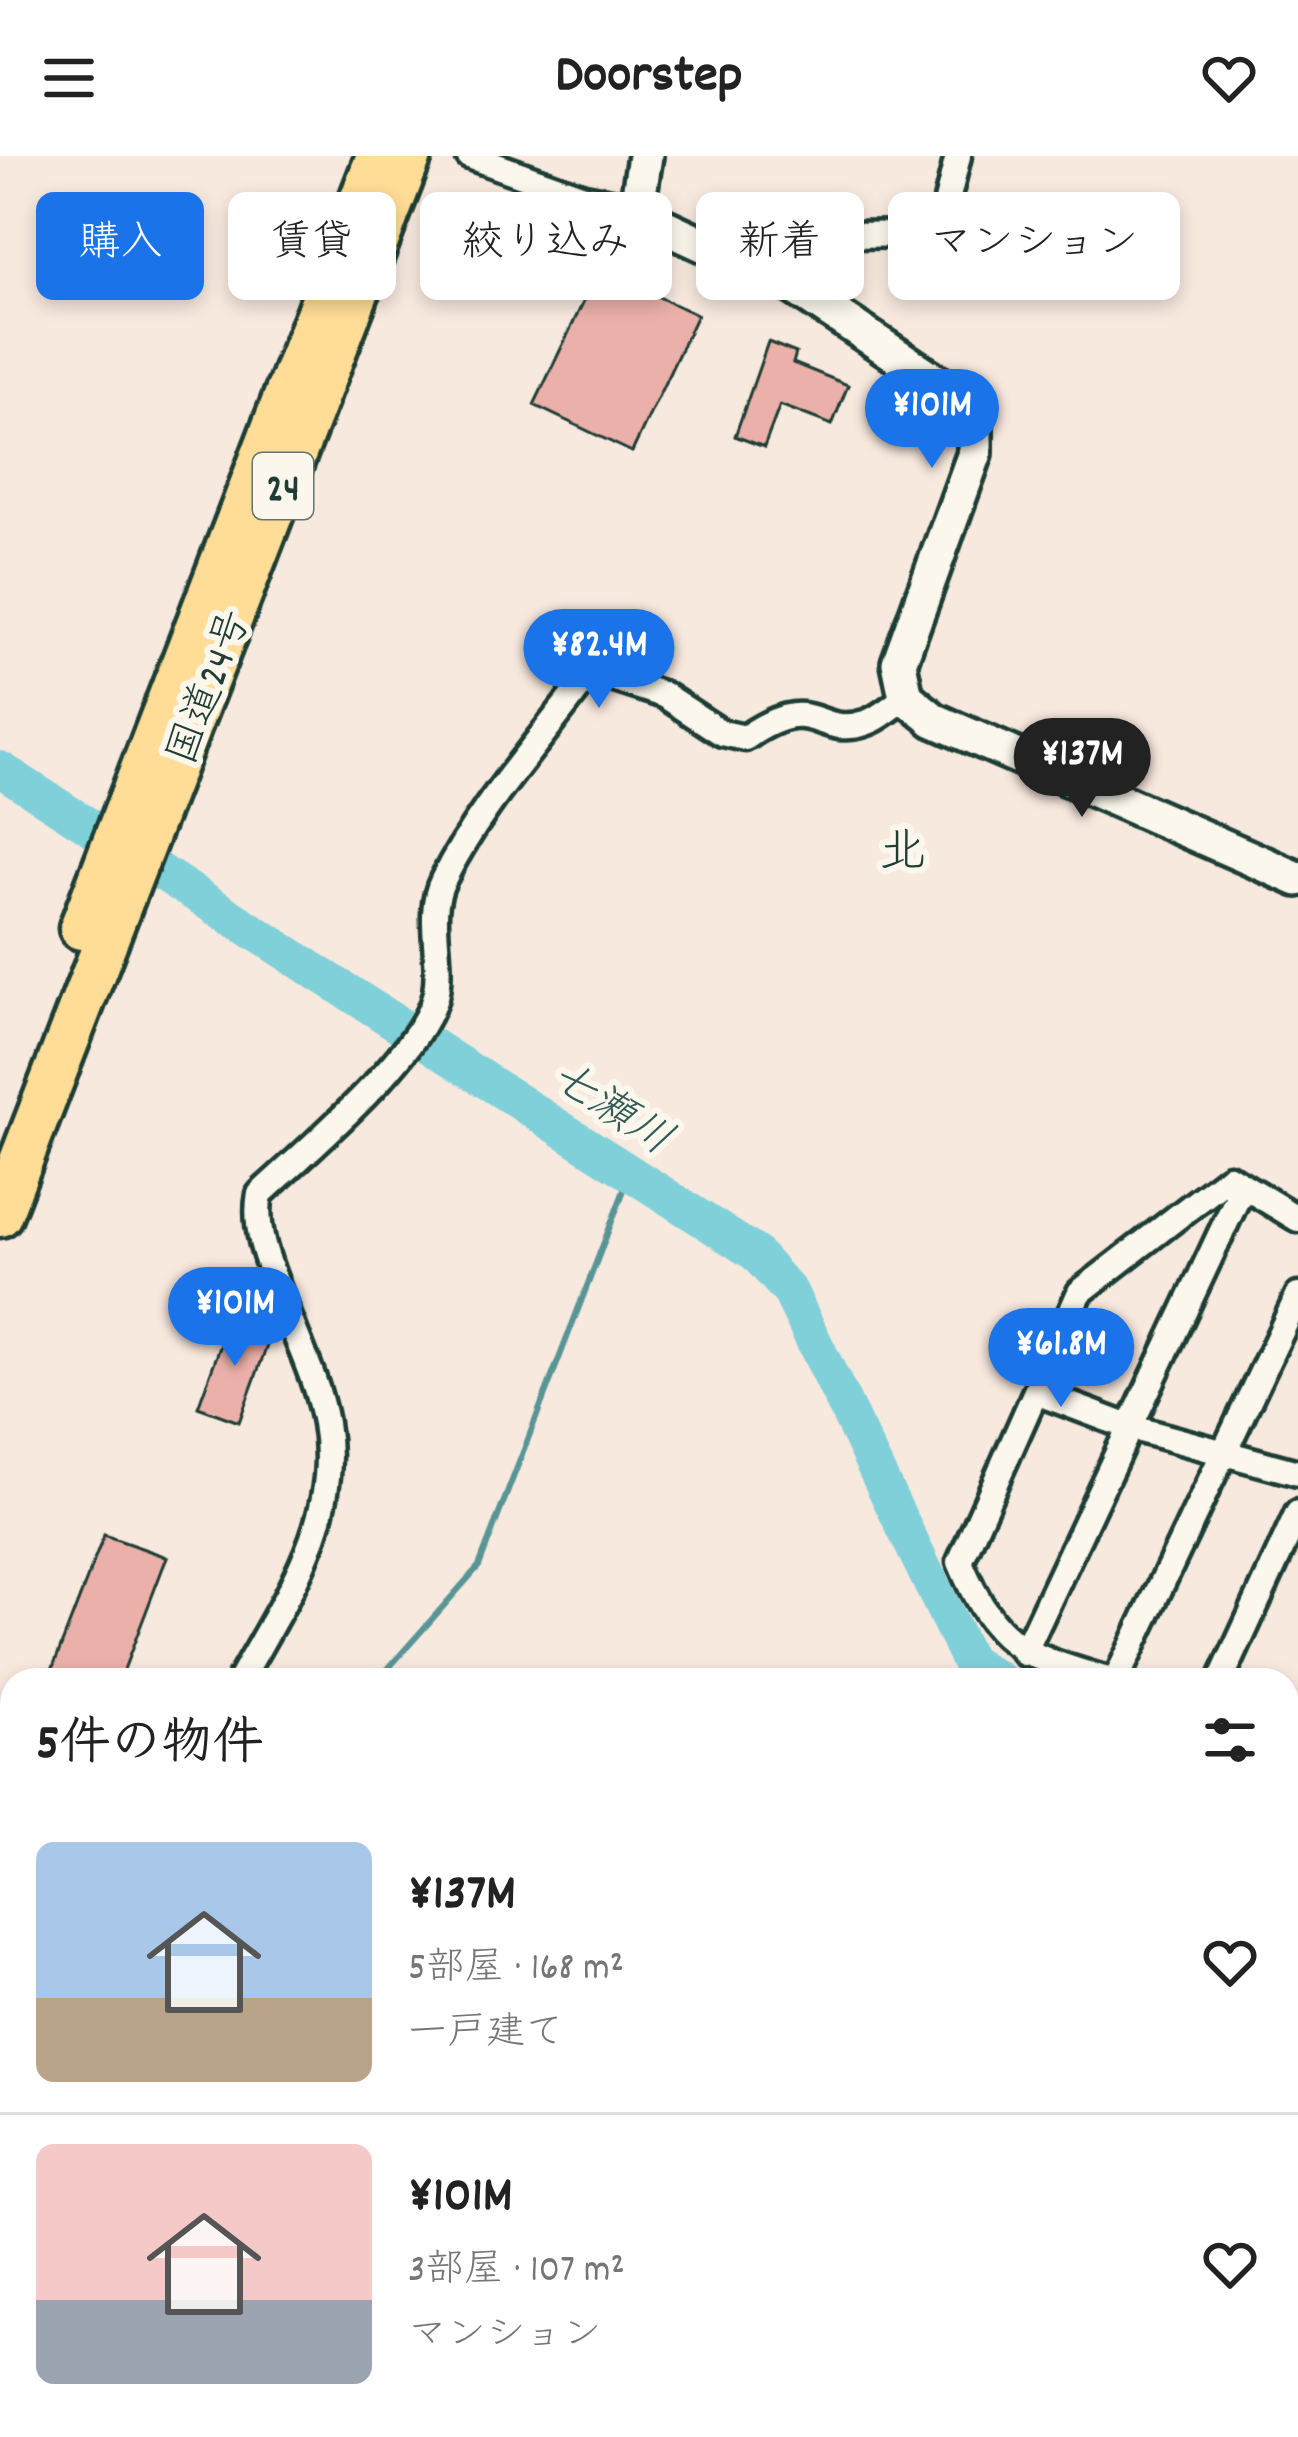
<!DOCTYPE html>
<html lang="ja">
<head>
<meta charset="utf-8">
<style>
  :root { --surface:#fff; --page:#f6f6f6; --text:#222; --muted:#767676; --line:#e0e0e0; --accent:#1a73e8 }
  body { margin:0; font-family:Dekko,"Klee One",sans-serif; background:var(--page); color:var(--text); height:100vh; display:flex; flex-direction:column; font-size:45px; white-space:nowrap }
  * { box-sizing:border-box; margin:0 }
  p { font-size:39px; color:var(--muted) }
  .icon { flex:none; width:66px; height:66px; fill:none; stroke:currentColor; stroke-width:2; stroke-linecap:round; stroke-linejoin:round }
  .map { position:relative; flex:1; overflow:hidden }
  .side { position:absolute; left:0px; top:1512px; width:1299px; height:771px; display:flex; flex-direction:column; background:var(--surface); border-radius:36px 36px 0 0; box-shadow:0 6px 18px #0003 }
  .side>* { flex:none }
  .hud { position:absolute; left:36px; top:36px; width:1227px; height:108px; display:flex; gap:24px }
  .price { position:absolute; translate:-50% -102px; padding:0 27px; border-radius:42px; background:var(--accent); color:#fff; font-size:39px; line-height:78px; filter:drop-shadow(0 3px 6px #0008) }
  .price::after { content:''; position:absolute; left:50%; top:72px; width:36px; height:27px; margin-left:-18px; background:inherit; clip-path:polygon(0 0,100% 0,50% 100%) }
  .price.on { background:#222; color:#fff }
  ul { padding:0; list-style:none }
  li { display:flex; align-items:center; gap:36px; height:300px; padding:0 36px }
  li+li { border-top:3px solid var(--line) }
  li span { display:grid; place-items:center; flex:none; width:336px; height:240px; border-radius:18px; color:#555 }
  li>.icon { margin-inline-start:auto }
  span .icon { width:144px; height:144px; fill:#fffc; stroke-width:1 }
  li b { font-size:51px }
  h2 { display:flex; justify-content:space-between; align-items:center; height:144px; padding:0 36px; font-size:51px }
  .chip { padding:0 42px; border-radius:18px; background:var(--surface); box-shadow:0 6px 18px #0003; font-size:42px; line-height:108px }
  .chip.on { background:var(--accent); color:#fff }
  header { display:flex; justify-content:space-between; align-items:center; height:156px; padding:0 36px; background:var(--surface); font-size:54px; font-weight:700 }
  .map>svg:first-child { display:block }
  .lines { fill:none; stroke-linecap:round; stroke-linejoin:round }
  .stream { stroke:#599597; stroke-width:6 }
  .river { stroke:#80d0d9; stroke-width:36 }
  .building { fill:#ebb0a9; stroke:#1f3d34; stroke-width:3 }
  .street-casing { stroke:#1f3d34; stroke-width:33 }
  .secondary-casing { stroke:#1f3d34; stroke-width:42 }
  .highway-casing { stroke:#1f3d34; stroke-width:51 }
  .street { stroke:#fbf7ec; stroke-width:24 }
  .secondary { stroke:#fbf7ec; stroke-width:33 }
  .highway { stroke:#ffdd96; stroke-width:42 }
  .labels { text-anchor:middle; stroke-width:12; stroke-linejoin:round; paint-order:stroke }
  .shield { fill:#fbf7ec; stroke:#61756b; stroke-width:3 }
  .shield-label { font-size:39px; font-weight:bold; fill:#1f3d34 }
  .street-label { font-size:42px; fill:#1f3d34; stroke:#fbf7ec }
  .water-label { font-size:45px; font-style:italic; fill:#325a55; stroke:#fbf7ec }
  .quarter-label { font-size:48px; fill:#1f3d34; stroke:#fbf7ec }
</style>
</head>
<body>
<header><svg class="icon" aria-label="menu" viewBox="0 0 24 24"><path d="M4 6h16M4 12h16M4 18h16"/></svg>Doorstep<svg class="icon" aria-label="heart" viewBox="0 0 24 24"><path d="M12 20l-8-8c-3-5 5-10 8-4 3-6 11-1 8 4z"/></svg></header>
<div class="map">
<svg width="1298" height="2281" viewBox="0 0 1298 2281">
  <rect width="100%" height="100%" fill="#f8e9df"/>
  <filter id="ink" filterUnits="userSpaceOnUse"><feTurbulence type="fractalNoise" baseFrequency=".00833" numOctaves="2"/><feDisplacementMap in="SourceGraphic" scale="24" xChannelSelector="R" yChannelSelector="G"/><feConvolveMatrix kernelMatrix="1 2 1 2 8 2 1 2 1" color-interpolation-filters="sRGB"/></filter>
  <g filter="url(#ink)">
    <g class="lines">
      <path class="stream" d="M378,1524L479,1410L631,1016
        M0,1911L12,1891"/>
      <path class="river" d="M0,613L755,1097L790,1136L969,1506L999,1524
        M1287,1600L1298,1603"/>
    </g>
    <path class="building" d="M599,113L697,159L632,296L534,249Z
      M768,186L796,197L793,207L848,229L832,269L780,249L764,291L735,280Z
      M231,1161L272,1176L239,1266L198,1251Z
      M104,1379L167,1401L120,1524H48Z"/>
    <g class="lines">
      <defs>
        <path id="street" d="M469,0L584,41L637,51
          M791,129L814,86L839,79L939,78L958,0
          M1036,1236L1129,1271L1298,1317
          M1024,1497L1243,1030
          M240,1524C284,1444 342,1363 325,1267C318,1228 300,1191 286,1154C273,1119 252,1075 260,1038C306,995 420,899 435,841C444,802 425,760 443,724C482,646 541,585 591,515L664,539L722,577L745,582C816,533 815,583 865,567C879,563 894,549 906,541
          M1107,1524C1022,1498 996,1492 960,1406L1080,1136L1229,1021L1298,1063
          M1116,1524L1298,1140
          M1221,1524L1298,1357
          M1287,1571L1298,1573
          M1287,1771L1298,1756
          M0,1885L12,1865
          M1287,1932L1298,1940
          M0,2012L12,2019
          M1287,2152L1298,2139
          M402,2271L415,2281
          M904,2281L910,2271"/>
        <path id="secondary" d="M645,0L637,51L655,66L791,129L958,240L975,263V297L899,507L906,541L934,564L1298,723"/>
        <path id="highway" d="M81,772L378,0
          M0,1059L410,0"/>
      </defs>
      <use href="#street" class="street-casing"/>
      <use href="#secondary" class="secondary-casing"/>
      <use href="#highway" class="highway-casing"/>
      <use href="#street" class="street"/>
      <use href="#secondary" class="secondary"/>
      <use href="#highway" class="highway"/>
    </g>
  </g>
  <g class="labels">
    <rect class="shield" x="253" y="297" width="60" height="66" rx="9"/>
    <g class="shield-label">
      <text x="283" y="344">24</text>
    </g>
    <g class="street-label">
      <text transform="translate(206 530) rotate(-69)" y="15">国道24号</text>
    </g>
    <g class="water-label">
      <text transform="translate(613 949) rotate(33)" y="16">七瀬川</text>
    </g>
    <g class="quarter-label">
      <text x="903" y="710">北</text>
    </g>
  </g>
</svg>
<b class="price" style="left:932px;top:315px">¥101M</b>
<b class="price" style="left:599px;top:555px">¥82.4M</b>
<b class="price on" style="left:1082px;top:664px">¥137M</b>
<b class="price" style="left:235px;top:1213px">¥101M</b>
<b class="price" style="left:1061px;top:1254px">¥61.8M</b>
<div class="hud">
<a class="chip on">購入</a>
<a class="chip">賃貸</a>
<a class="chip">絞り込み</a>
<a class="chip">新着</a>
<a class="chip">マンション</a>
</div>
<section class="side">
<h2>5件の物件<svg class="icon" aria-label="filters" viewBox="0 0 24 24"><path d="M4 7h16M4 17h16"/><circle cx="9" cy="7" r="2"/><circle cx="15" cy="17" r="2"/></svg></h2>
<ul>
<li><span style="background:linear-gradient(#a9c7e8 65%,#b9a48a 0)"><svg class="icon" aria-label="home" viewBox="0 0 24 24"><path d="M3 11l9-7 9 7M6 9v11h12V9"/></svg></span><div><b>¥137M</b><p>5部屋 · 168 m²</p><p>一戸建て</p></div><svg class="icon" aria-label="heart" viewBox="0 0 24 24"><path d="M12 20l-8-8c-3-5 5-10 8-4 3-6 11-1 8 4z"/></svg></li>
<li><span style="background:linear-gradient(#f6c9c9 65%,#9aa5b1 0)"><svg class="icon" aria-label="home" viewBox="0 0 24 24"><path d="M3 11l9-7 9 7M6 9v11h12V9"/></svg></span><div><b>¥101M</b><p>3部屋 · 107 m²</p><p>マンション</p></div><svg class="icon" aria-label="heart" viewBox="0 0 24 24"><path d="M12 20l-8-8c-3-5 5-10 8-4 3-6 11-1 8 4z"/></svg></li>
</ul>
</section>
</div>
</body>
</html>
